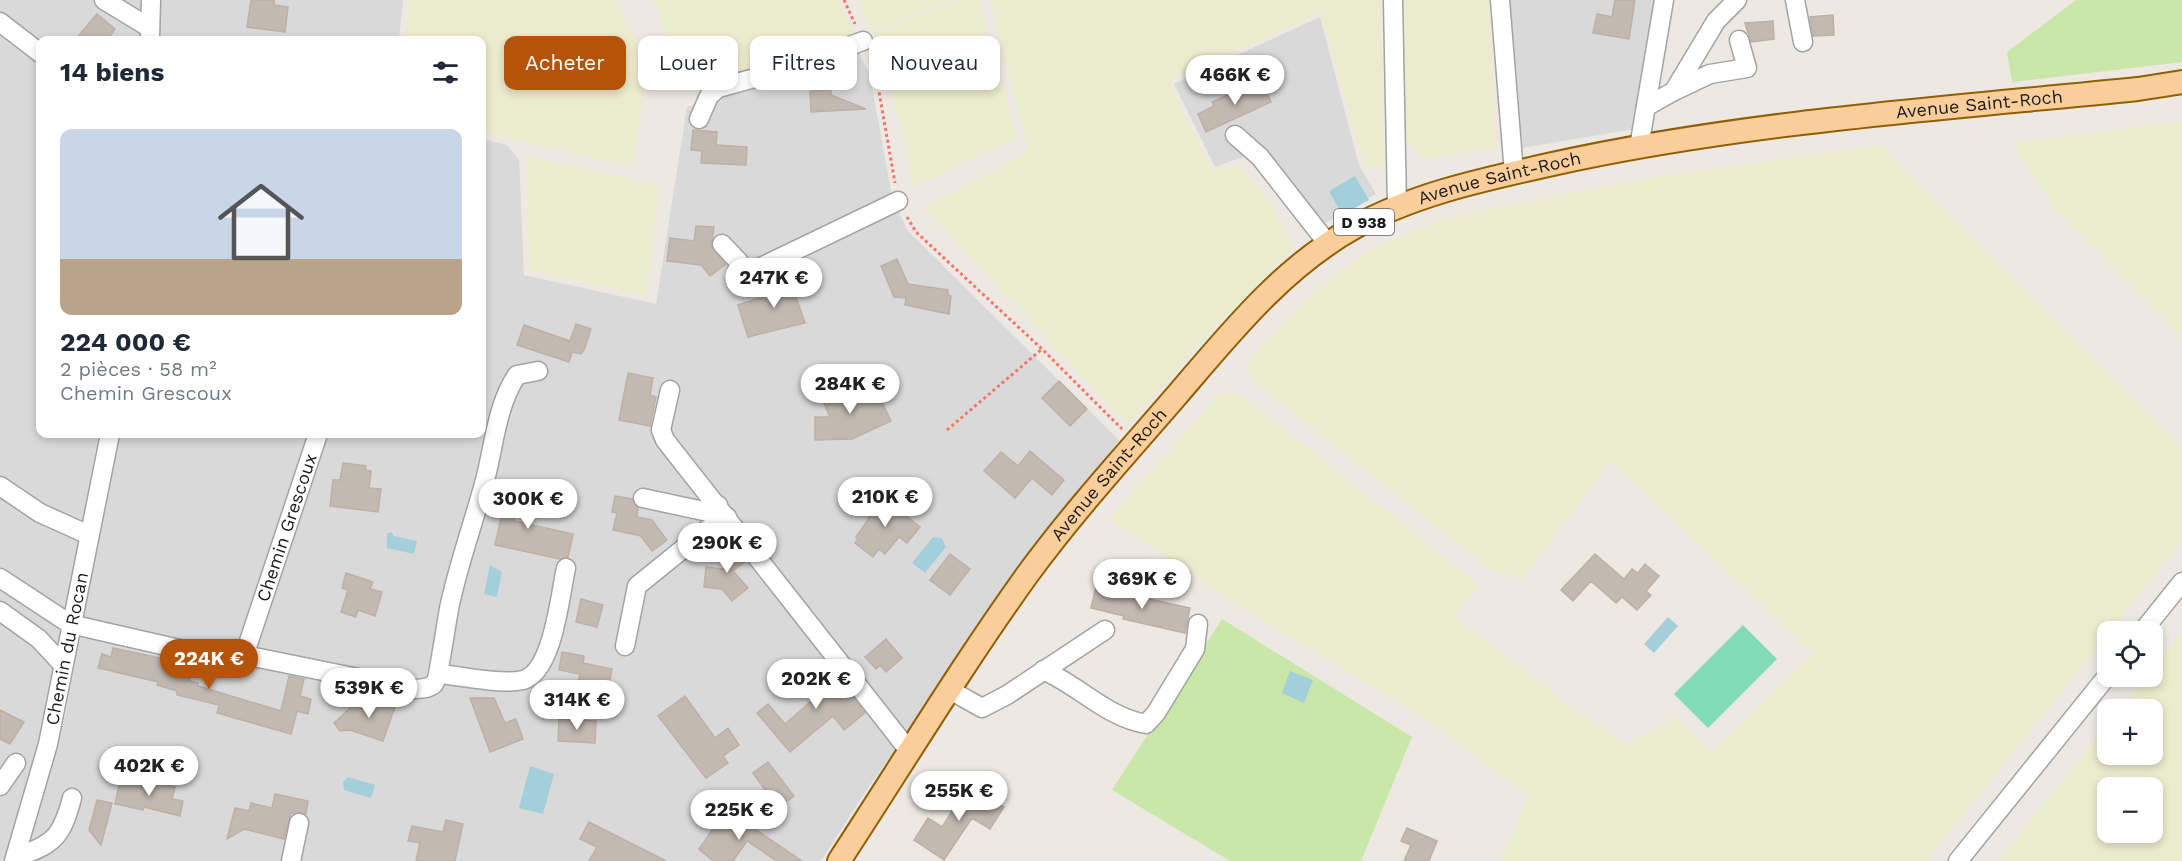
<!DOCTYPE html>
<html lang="fr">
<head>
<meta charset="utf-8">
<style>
  :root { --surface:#fff; --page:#f2f2f3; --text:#1f2937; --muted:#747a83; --accent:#b45309 }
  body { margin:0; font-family:"Work Sans",sans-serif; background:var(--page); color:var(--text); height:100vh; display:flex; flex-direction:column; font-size:22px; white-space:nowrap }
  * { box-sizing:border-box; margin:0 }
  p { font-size:20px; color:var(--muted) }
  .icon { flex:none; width:33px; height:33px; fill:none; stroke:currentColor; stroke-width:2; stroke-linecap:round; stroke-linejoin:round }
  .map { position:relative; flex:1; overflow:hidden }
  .side { position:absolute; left:36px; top:36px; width:450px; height:402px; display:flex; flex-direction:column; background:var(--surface); border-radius:12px; box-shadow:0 3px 9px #0003 }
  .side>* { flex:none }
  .banner { position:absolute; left:504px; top:36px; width:570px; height:54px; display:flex; gap:12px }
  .buttons { position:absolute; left:2097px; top:621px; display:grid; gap:12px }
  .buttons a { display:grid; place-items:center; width:66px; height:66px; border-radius:12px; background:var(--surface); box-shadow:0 3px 9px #0003; font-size:30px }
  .price { position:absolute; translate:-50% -51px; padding:0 14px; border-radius:21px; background:#fff; color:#222; font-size:20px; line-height:39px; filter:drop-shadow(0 2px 3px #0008) }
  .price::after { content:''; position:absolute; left:50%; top:36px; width:18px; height:14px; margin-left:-9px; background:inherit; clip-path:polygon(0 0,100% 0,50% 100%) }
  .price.current { background:var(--accent); color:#fff }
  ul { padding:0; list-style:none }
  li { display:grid; align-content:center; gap:12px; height:318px; padding:0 24px }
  li span { display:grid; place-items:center; height:186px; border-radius:12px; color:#555 }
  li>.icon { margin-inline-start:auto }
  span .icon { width:108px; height:108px; fill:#fffc; stroke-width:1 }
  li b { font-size:26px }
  h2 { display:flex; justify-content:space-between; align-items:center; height:72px; padding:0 24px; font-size:26px }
  .chip { padding:0 21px; border-radius:12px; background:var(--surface); box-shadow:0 3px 9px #0003; font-size:21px; line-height:54px }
  .chip.current { background:var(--accent); color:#fff }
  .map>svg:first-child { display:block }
  .residential { fill:#dad9d9 }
  .farmland { fill:#ebeccd; fill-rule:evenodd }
  .grass { fill:#c8e7a8 }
  .pitch { fill:#81dbb6 }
  .water { fill:#a3cfda }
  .building { fill:#c2b9b1; stroke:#bfafa5; stroke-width:1.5 }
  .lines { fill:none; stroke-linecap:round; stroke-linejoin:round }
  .minor-casing { stroke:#a3a3a3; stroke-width:21 }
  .major-casing { stroke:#915f03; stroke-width:26 }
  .path { stroke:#f6756a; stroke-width:3; stroke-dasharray:3 3; stroke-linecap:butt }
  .minor { stroke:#fff; stroke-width:18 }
  .major { stroke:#f9ce9b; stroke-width:22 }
  .labels { text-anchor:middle; stroke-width:4.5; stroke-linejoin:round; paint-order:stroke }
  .shield { fill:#fff; stroke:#606060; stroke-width:1.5 }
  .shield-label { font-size:16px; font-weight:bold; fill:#1c1c1c }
  .street-label { font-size:18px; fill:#1c1c1c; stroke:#fff }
</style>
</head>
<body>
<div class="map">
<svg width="2182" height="861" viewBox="0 0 2182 861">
  <rect width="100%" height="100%" fill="#ede9e2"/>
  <path class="residential" d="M0,0H146L144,40H40V434H99L33,779L7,861H0Z
    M159,0H403L399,40H156Z
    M1501,0H1656L1633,129L1517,149Z
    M1320,17L1359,165L1376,194L1321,226L1265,149L1215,167L1174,84Z
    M858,51L870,76L892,196L907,230L1119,440L867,789L821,861H23L66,713L82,609L117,434H482V139L507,145L519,160L524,275L656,304L687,107Z"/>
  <path class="farmland" d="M410,0H615L648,65L633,167L482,132V40H406Z
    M653,0H839L856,39L721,84L684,79Z
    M859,0H956L871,30Z
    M965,0H978L1017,138L912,187L905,140L874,31Z
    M990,0H1381L1384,169L1364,166L1321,13L1168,82L1212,170L1238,165L1271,203L1293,249L1201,342L1128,425L923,207L1028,152Z
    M1399,0H1489L1496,147L1425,160L1401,135Z
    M2182,121V338L2050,203L2013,143Z
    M1881,145L2182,446V541L1926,861H1501L1528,796L1425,718L1237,605L1109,518L1221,393L1240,394L1479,585L1454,616L1572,708L1627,745L1675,717L1712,752L1813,654L1611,461L1522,579L1491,570L1250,378L1247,362L1313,293L1371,249L1442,219L1649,178Z
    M527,156L660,186L646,296L529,270Z
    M2182,632V861H1998L2107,725L2108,754H2152V710L2120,709L2146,677L2152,676L2153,669ZM2108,788H2152V832H2108Z"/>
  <path class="grass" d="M2076,0H2182V62L2012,82L2007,52Z
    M1222,619L1412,737L1361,861H1230L1112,790Z"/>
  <path class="pitch" d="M1743,625L1777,659L1708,728L1674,694Z"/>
  <path class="water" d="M1355,176L1369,200L1342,215L1329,191Z
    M391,532L394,536L417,541L414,554L387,548V534Z
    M933,537L942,538L946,547L925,573L912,563Z
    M490,565L502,572L497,597L484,594Z
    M1668,617L1678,626L1654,653L1644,644Z
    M1290,671L1313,680L1304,703L1282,693Z
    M530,766L554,774L543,814L519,808Z
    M348,777L375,785L371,798L344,790L343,782Z"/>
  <path class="building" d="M251,0H274V5L288,7L285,32L247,27Z
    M1615,0H1635L1629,39L1593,33L1597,14L1612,17Z
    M97,14L115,29L107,40H75Z
    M1833,15L1834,35L1813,36L1810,17Z
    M1773,21L1774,39L1751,42L1745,23Z
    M1261,80L1271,102L1206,132L1198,114L1214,106L1212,102Z
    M831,90V95L866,109L811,112L810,91Z
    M693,130L717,132L716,145L747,147L746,165L701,163L702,151L691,150Z
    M696,226L714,227L711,247L726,264L710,276L701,265L667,261L670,238L694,241Z
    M897,259L908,284L948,290V295L951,296L949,314L905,305L906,298L894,297L881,266Z
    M795,275L802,295L796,297L805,323L748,337L738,305L774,293L771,282Z
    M576,324L591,329L584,350L581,354L572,352L569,362L517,345L524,325L570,341Z
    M628,373L653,378L650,395L656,397L650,426L619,420Z
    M1059,381L1087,409L1070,426L1042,398Z
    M838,384L846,401L875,388L891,421L852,439L815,440V417H830L819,392Z
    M1030,451L1064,480L1052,495L1032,478L1015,498L984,471L1001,452L1018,466Z
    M343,463L366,466L365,470L371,471L369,488L381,489L378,512L330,506L333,480H340Z
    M506,480L522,483L514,521L573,534L568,557L560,559L495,545L501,518L497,517Z
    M615,496L632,499L638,508L637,517L652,520L667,540L652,551L641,536L613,530L617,513L612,512Z
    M881,496L920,527L907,543L899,537L885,554L879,549L873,557L855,543L858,539L856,537L870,517L866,514Z
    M731,543L746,561L733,571L748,588L732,601L722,589L704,587L706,567L732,570L719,553Z
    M950,554L970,569L950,595L930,580Z
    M1595,554L1624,579L1632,569L1638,573L1645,564L1659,576L1646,591L1651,595L1637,610L1622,597L1616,603L1591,581L1573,601L1561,590Z
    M346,573L373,582L370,589L382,592L375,616L358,610L356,617L341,612L348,590L342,588Z
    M1096,587L1190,608L1185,633L1123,619L1124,616L1091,608Z
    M581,599L603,605L597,627L576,622Z
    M886,639L902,658L886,672L880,665L876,669L865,657Z
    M113,648L193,665L189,681L198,683V686L281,711L289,676L304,679L300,696L311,699L308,714L297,711L291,734L217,713L219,705L177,695V691L157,685L158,682L98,668L102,654L111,657Z
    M562,652L584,656L583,663L612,669L608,690L578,685L580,674L559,670Z
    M826,663L865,713L844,730L833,716L790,752L757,713L768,704L785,724L817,696L805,681Z
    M380,694L398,698L383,741L350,730L340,731L334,723L352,706L374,713Z
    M685,696L715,738L728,728L739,745L723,756L728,763L706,778L658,716Z
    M470,698H494L505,723L516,719L523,739L490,752Z
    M0,710L24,722L10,744L0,739Z
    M559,719L596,721L595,743L558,741Z
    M768,762L794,796L778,808L753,773Z
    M120,780L148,785L149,781L175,787L172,799L183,801L180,816L144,807L143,810L115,804Z
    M969,785L1004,807L990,829L972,818L944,860L914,840L928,818L942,827Z
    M275,794L308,801L306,814L291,813L284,839L244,829L227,839L235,808L249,811L251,803L272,808Z
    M97,800L112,803L101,845L89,830Z
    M727,808L749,825L802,861H777L747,841L733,861H713L699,849Z
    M446,820L463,824L455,861H416L420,843L408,841L412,826L443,832Z
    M589,822L666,861H589L597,847L580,839Z
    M1407,828L1437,841L1429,861H1404L1411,845L1401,841Z"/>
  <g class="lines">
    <defs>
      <g id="minor">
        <path d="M104,0L150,28"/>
        <path d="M1393,0L1397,206"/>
        <path d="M1500,0L1514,173"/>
        <path d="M1795,0L1803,42"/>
        <path d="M0,22L40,53"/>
        <path d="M150,37L151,0"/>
        <path d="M1674,91L1710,74L1747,68L1739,40"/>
        <path d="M1646,107L1674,91L1716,21L1737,0"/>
        <path d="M699,119L709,96L718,88L784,70L863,41"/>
        <path d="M1235,135L1260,157L1328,244"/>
        <path d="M1639,147L1664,0"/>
        <path d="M722,244L739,262L736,279L898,201"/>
        <path d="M670,390L661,430L665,440L910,752"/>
        <path d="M0,486L40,513L89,535"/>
        <path d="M643,498L708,512L718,505"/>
        <path id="s1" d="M0,578L70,624L219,658C233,657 240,656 248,644L318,434"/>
        <path d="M0,611L39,639L63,665"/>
        <path d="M2142,632L2182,582"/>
        <path d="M625,646L637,586L705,531L727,517"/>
        <path d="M239,654L412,689C420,689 428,689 434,684C439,679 447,616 450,604C459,563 473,524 484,484C494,448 496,406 517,375L538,371"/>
        <path d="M1043,670C1080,686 1106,717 1146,724L1156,713L1195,649L1198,624"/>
        <path d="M439,674C463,676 501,685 523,680C553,672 560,595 566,568"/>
        <path d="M950,690L982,708L1007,695L1105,630"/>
        <path d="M0,786L16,763"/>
        <path d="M16,857C54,845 62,836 72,798"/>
        <path id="s2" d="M14,861L48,744L110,434"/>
        <path d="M291,861L299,823"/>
        <path d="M1958,861L2108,675"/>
      </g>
      <g id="major">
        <path id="s3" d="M839,861C901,766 961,667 1027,575C1074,511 1127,453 1178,394C1231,332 1283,267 1355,227C1415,194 1482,180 1548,165C1741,122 1941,109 2138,89L2182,82"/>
      </g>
    </defs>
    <use href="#minor" class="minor-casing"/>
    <use href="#major" class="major-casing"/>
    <path class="path" d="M844,0L855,24
      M870,58L875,69L895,183
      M907,217L916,232L1042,349L1122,429
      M947,430L1042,349"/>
    <use href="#minor" class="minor"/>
    <use href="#major" class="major"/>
  </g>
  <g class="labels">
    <rect class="shield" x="1334" y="209" width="60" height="26" rx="4.5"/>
    <g class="shield-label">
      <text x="1364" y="228">D 938</text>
    </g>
    <g class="street-label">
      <text dy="6" stroke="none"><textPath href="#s3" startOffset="1462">Avenue Saint-Roch</textPath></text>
      <text dy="6" stroke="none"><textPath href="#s3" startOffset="976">Avenue Saint-Roch</textPath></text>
      <text dy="6" stroke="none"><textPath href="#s3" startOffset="472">Avenue Saint-Roch</textPath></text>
      <text dy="6" stroke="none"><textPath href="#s1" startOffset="393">Chemin Grescoux</textPath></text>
      <text dy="6" stroke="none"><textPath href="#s2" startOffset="219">Chemin du Rocan</textPath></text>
    </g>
  </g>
</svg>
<div class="buttons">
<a><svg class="icon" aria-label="locate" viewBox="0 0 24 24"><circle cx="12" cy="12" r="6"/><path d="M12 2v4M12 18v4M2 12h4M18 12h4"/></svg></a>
<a>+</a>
<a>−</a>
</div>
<b class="price" style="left:1235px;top:106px">466K €</b>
<b class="price" style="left:774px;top:309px">247K €</b>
<b class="price" style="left:850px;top:415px">284K €</b>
<b class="price" style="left:885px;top:528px">210K €</b>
<b class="price" style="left:528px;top:530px">300K €</b>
<b class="price" style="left:727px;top:574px">290K €</b>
<b class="price" style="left:1142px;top:610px">369K €</b>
<b class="price current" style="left:209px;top:690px">224K €</b>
<b class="price" style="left:816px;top:710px">202K €</b>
<b class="price" style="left:369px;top:719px">539K €</b>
<b class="price" style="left:577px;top:731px">314K €</b>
<b class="price" style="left:149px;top:797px">402K €</b>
<b class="price" style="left:959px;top:822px">255K €</b>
<b class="price" style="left:739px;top:841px">225K €</b>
<div class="banner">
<a class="chip current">Acheter</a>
<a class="chip">Louer</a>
<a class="chip">Filtres</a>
<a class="chip">Nouveau</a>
</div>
<section class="side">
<h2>14 biens<svg class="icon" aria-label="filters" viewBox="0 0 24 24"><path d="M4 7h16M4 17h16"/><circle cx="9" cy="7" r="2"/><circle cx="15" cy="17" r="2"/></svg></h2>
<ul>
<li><span style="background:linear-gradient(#c9d6e8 70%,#b9a48a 0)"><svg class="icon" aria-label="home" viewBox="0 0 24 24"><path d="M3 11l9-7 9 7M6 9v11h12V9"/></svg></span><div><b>224 000 €</b><p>2 pièces · 58 m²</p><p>Chemin Grescoux</p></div></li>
</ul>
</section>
</div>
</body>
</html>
